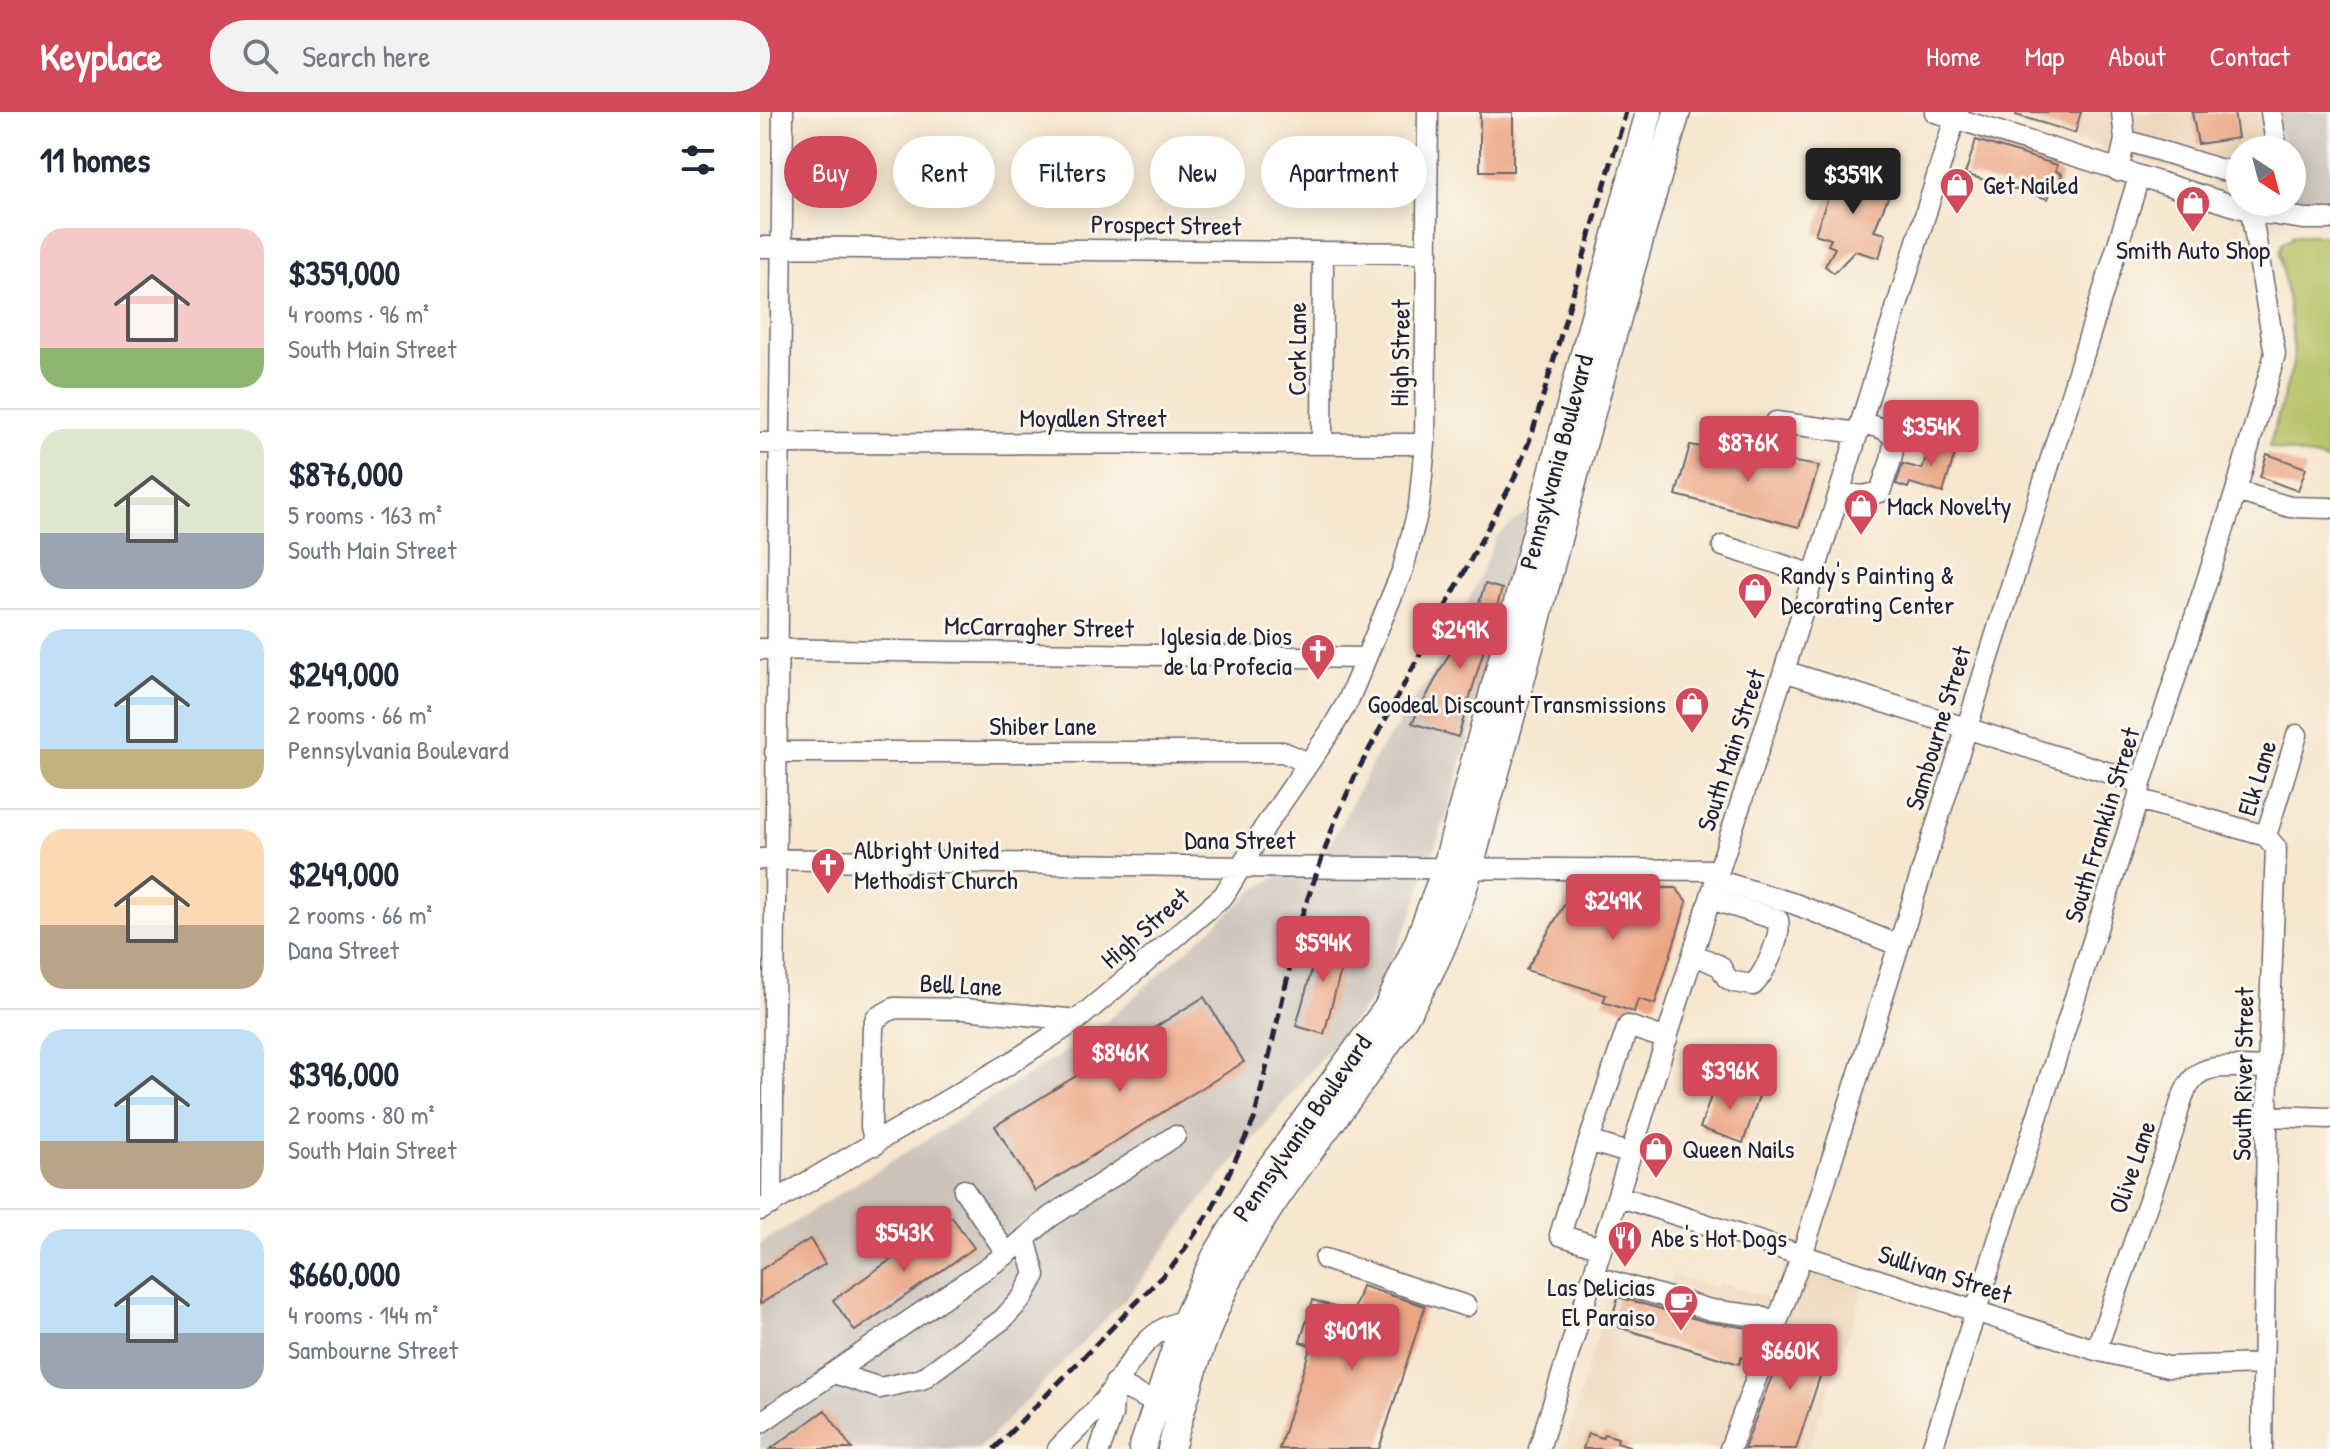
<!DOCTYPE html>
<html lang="en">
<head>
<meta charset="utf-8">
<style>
  :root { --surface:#fff; --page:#f2f2f3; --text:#1f2937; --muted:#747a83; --line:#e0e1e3; --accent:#d1495b }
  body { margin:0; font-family:"Patrick Hand",sans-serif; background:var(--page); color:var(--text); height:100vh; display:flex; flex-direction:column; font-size:30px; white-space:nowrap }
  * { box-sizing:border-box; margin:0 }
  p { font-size:26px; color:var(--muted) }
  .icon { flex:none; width:44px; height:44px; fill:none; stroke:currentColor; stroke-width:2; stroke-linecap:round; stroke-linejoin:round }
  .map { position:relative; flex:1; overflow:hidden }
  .details { display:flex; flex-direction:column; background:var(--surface); width:760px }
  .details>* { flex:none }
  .banner { position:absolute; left:24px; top:24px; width:760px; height:72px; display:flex; gap:16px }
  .needle { width:52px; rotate:144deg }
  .buttons { position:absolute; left:1466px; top:24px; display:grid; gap:16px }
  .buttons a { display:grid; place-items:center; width:80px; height:80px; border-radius:50%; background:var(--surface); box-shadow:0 4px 20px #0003; font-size:40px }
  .price { position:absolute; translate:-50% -68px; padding:0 18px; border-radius:8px; background:var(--accent); color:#fff; font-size:26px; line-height:52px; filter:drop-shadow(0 2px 4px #0008) }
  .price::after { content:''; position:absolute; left:50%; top:48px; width:24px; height:18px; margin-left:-12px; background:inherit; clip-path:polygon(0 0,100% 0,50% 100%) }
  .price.current { background:#222; color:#fff }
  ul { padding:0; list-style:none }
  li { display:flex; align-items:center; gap:24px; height:200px; padding:0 40px }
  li+li { border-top:2px solid var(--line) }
  li span { display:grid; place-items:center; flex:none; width:224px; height:160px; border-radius:24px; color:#555 }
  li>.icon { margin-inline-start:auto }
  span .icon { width:96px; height:96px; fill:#fffc; stroke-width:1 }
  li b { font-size:34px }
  h2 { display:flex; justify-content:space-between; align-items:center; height:96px; padding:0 40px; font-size:34px }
  .pill { padding:0 28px; border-radius:36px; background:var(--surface); box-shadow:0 4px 20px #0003; font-size:28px; line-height:72px }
  .pill.current { background:var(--accent); color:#fff }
  header { display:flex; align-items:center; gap:48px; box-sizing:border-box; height:112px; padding:0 40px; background:var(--accent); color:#fff }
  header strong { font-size:38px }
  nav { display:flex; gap:44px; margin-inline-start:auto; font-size:28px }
  .search { width:560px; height:72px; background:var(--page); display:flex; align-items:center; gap:20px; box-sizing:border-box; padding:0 28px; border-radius:44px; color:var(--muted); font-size:30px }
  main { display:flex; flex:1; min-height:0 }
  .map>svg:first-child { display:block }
  .built { fill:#eed7bb }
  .industrial { fill:#ccc2b9 }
  .green { fill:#b4c163; stroke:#6b724f; stroke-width:2 }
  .building { fill:#eca684 }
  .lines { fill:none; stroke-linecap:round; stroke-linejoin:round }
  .minor-casing { stroke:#6c676e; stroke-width:23 }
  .major-casing { stroke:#6c676e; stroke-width:29 }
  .minor { stroke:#fff; stroke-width:20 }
  .major { stroke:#fff; stroke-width:26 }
  .rail { stroke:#22223b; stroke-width:5; stroke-dasharray:12 6; stroke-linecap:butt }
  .labels { text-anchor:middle; stroke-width:6; stroke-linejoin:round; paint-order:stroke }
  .poi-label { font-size:26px; fill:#22223b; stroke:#fbf7ec; text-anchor:start }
  .street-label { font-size:26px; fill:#22223b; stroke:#fbf7ec }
</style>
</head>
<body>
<header>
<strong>Keyplace</strong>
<div class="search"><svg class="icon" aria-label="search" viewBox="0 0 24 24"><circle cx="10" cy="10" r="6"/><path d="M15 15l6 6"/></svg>Search here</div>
<nav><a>Home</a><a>Map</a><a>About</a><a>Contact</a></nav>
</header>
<main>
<section class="details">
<h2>11 homes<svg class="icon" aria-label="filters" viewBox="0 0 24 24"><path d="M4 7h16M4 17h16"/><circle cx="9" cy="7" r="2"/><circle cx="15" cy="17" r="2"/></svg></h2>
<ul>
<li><span style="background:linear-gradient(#f6c9c9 75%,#8fb573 0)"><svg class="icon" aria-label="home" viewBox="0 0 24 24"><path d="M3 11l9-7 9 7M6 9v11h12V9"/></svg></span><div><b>$359,000</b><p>4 rooms · 96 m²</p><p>South Main Street</p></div></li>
<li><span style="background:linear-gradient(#dfe7d0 65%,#9aa5b1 0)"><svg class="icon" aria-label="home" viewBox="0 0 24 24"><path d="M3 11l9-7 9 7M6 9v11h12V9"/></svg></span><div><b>$876,000</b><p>5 rooms · 163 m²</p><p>South Main Street</p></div></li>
<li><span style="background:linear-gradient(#bfe0f5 75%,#c2b280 0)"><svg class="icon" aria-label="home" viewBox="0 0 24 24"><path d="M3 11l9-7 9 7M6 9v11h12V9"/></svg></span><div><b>$249,000</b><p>2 rooms · 66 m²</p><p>Pennsylvania Boulevard</p></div></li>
<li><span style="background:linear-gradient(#ffd9b3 60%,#b9a48a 0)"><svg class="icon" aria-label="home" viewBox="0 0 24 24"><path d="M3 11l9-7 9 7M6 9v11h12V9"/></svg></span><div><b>$249,000</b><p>2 rooms · 66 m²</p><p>Dana Street</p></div></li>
<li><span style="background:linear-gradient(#bfe0f5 70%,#b9a48a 0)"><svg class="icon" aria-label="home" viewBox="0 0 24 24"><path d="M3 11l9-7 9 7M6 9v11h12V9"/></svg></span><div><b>$396,000</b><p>2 rooms · 80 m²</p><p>South Main Street</p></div></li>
<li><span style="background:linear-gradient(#bfe0f5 65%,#9aa5b1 0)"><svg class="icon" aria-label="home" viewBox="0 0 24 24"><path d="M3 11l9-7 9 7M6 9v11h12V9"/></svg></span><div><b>$660,000</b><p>4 rooms · 144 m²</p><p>Sambourne Street</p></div></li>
</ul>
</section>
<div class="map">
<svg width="1570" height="1337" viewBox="0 0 1570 1337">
  <rect width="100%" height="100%" fill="#fbf7ec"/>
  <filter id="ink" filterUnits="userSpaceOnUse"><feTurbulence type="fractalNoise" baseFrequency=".0125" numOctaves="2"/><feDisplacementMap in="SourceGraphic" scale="16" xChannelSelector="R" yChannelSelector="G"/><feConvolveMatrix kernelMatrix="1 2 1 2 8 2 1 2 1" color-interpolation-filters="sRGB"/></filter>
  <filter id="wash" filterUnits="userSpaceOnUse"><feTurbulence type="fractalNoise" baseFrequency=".006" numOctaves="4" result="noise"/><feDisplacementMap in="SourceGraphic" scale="32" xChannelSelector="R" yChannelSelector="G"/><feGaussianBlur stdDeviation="1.8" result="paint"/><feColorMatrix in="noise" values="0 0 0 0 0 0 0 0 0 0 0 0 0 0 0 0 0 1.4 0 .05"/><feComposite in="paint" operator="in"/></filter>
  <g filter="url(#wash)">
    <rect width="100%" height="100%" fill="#f6e6ce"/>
    <path class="built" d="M1221,0H1499L1504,38H1480V77Z
      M1025,1152L1105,1175L1048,1337H804L854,1164L906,1181L912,1162L955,1176L959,1171L1015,1187Z"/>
    <path class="industrial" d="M1517,0H1570V95L1533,94L1532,38H1523Z
      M769,398L690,692L651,805L614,884L448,1080L371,1181L219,1337H0V1132L326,927L496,777L571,731L617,642L668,569L718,469L736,425Z"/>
    <path class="green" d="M1532,123H1570V349L1509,335L1534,249L1531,209L1520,140L1523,130L1532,126Z"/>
    <g id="blocks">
      <path class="building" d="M720,0H753V59H720Z
        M1257,0H1321L1315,21L1256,3Z
        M1432,0H1474L1478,26L1438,32Z
        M1216,28L1297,53L1296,59L1302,62L1298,75L1292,73L1288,87L1205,62Z
        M1080,52L1092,54L1131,78L1114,119L1126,122L1119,146L1095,139L1074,161L1065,154L1075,136L1068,133L1071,127L1055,122Z
        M1172,327L1197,335L1183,381L1150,371L1148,376L1136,372L1143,352L1162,357Z
        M930,333L1059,354L1039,415L916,383Z
        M1507,342L1546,356L1538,379L1500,365Z
        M725,472L742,477L698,625L652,611L693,535L699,537L714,493L718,494Z
        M814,776H916L927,790L895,892L878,887L874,900L843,890L846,883L766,858Z
        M562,821L589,828L564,922L536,914Z
        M444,885L484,950L275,1079L235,1014Z
        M956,970L999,984L983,1031L940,1016Z
        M192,1105L214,1136L95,1219L73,1188Z
        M50,1127L65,1152L0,1192V1158Z
        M602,1174L665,1194L619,1337H519L551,1233L540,1230L553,1188L593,1201Z
        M858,1185L947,1210L995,1217L1000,1220L989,1248L981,1245L979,1252L858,1215L860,1209L852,1206Z
        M1031,1214L1072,1228L1036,1337H984Z
        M65,1298L92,1337H10L47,1311Z
        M828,1321L842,1326L844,1322L858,1326L857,1330L869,1334L868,1337H823Z"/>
    </g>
  </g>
  <g filter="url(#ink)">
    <use href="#blocks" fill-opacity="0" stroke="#6c676e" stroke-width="2"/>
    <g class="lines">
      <defs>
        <path id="minor" d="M1175,0L1491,99L1545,107H1570
          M1362,0L1365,28
          M1511,0L1517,38
          M1358,59L1365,28L1462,58H1480
          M0,135L668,141
          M1016,310L1098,321
          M0,331L665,332
          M562,332L563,141
          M1476,379L1530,395L1570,396
          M1079,381L1103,384L1120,380L1131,348L1135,325L1123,317L1101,310
          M963,434L1054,463
          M0,537L605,546
          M1024,559L1381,671
          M15,640H523L548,651
          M1378,687L1506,724L1516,736L1508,956L1502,1337
          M1506,724L1537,623
          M0,747L481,755L959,758
          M956,768L1035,792L1138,833
          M933,842L960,854L967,866L974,870L993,873C1005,861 1022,825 1018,808L950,787
          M1508,1004L1570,1006
          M829,1029L868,914L907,927
          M115,1033L111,1014L113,915L116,906L134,896L205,897L317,908
          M204,1078L247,1142
          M858,1084L1336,1238L1408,1255L1503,1252
          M12,1092L23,0
          M0,1098L249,952L317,908L391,846L464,783L504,716L570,620L588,589L643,457L659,394L665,332L668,0
          M841,1136L800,1123L829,1029L871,1042
          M565,1147L706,1194
          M833,1164L951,1198L998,1204L1016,1211
          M1336,1238L1413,1020C1429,948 1440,954 1508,956
          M74,1261L120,1276L162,1267L243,1207L262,1186L275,1163L265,1126
          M355,1271L396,1291
          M0,1311L247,1142L290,1105L415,1024
          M298,1337C313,1320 332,1304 346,1286C368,1256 386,1215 425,1209
          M340,1337L352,1303L354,1275
          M779,1337L959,758L1024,559L1197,0
          M970,1337L1042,1143L1379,65
          M1172,1337L1378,687L1381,671L1476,379L1515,242L1491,99"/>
        <path id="major" d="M382,1337L422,1216L455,1145L502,1067L627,896L658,830L686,755L889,0
          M411,1337C435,1246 457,1176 509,1097C569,1007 645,925 687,824C703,784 714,741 725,699C744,632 763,564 780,496C823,330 868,165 917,0"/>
      </defs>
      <use href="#minor" class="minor-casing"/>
      <use href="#major" class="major-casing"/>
      <use href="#minor" class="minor"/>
      <use href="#major" class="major"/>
      <path class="rail" d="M234,1337L415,1151L452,1097L494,1008L543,800L575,709L595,664L754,367L772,322L866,0"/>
    </g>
  </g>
  <defs>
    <symbol id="shop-pin" viewBox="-11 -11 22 30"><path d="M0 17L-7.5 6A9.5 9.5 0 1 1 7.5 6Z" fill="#d1495b" stroke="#fbf7ec"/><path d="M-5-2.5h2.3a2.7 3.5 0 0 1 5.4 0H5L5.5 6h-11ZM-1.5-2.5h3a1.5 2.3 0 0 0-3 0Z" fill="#fff"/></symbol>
    <symbol id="church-pin" viewBox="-11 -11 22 30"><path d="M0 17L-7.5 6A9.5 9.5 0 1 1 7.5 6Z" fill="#d1495b" stroke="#fbf7ec"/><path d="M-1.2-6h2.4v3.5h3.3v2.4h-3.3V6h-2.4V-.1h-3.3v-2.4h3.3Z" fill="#fff"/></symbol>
    <symbol id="restaurant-pin" viewBox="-11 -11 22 30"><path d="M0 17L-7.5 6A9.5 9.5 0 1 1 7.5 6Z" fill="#d1495b" stroke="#fbf7ec"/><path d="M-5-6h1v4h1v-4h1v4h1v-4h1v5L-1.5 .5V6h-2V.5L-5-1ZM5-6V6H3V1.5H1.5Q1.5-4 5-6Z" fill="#fff"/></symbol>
    <symbol id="cafe-pin" viewBox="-11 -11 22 30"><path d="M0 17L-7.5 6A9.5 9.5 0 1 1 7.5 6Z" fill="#d1495b" stroke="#fbf7ec"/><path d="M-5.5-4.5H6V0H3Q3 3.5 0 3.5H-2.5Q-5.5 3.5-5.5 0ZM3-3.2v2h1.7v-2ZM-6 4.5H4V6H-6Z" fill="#fff"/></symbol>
  </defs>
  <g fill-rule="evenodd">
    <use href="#shop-pin" x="1177" y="53" width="40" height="54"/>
    <use href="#shop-pin" x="1413" y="71" width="40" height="54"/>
    <use href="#shop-pin" x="1081" y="374" width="40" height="54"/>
    <use href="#shop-pin" x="975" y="458" width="40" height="54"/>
    <use href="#church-pin" x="538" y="519" width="40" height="54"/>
    <use href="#shop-pin" x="912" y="572" width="40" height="54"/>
    <use href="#church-pin" x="48" y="733" width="40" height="54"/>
    <use href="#shop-pin" x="876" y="1017" width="40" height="54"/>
    <use href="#restaurant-pin" x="845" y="1106" width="40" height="54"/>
    <use href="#cafe-pin" x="901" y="1170" width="40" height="54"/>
  </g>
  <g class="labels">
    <g class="poi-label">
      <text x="1223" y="82">Get Nailed</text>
      <text x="1433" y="147" text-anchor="middle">Smith Auto Shop</text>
      <text x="1127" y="403">Mack Novelty</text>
      <text x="1021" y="472">Randy's Painting &amp;<tspan x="1021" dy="30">Decorating Center</tspan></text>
      <text x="532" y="533" text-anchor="end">Iglesia de Dios<tspan x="532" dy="30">de la Profecia</tspan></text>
      <text x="906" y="601" text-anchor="end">Goodeal Discount Transmissions</text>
      <text x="94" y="747">Albright United<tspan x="94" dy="30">Methodist Church</tspan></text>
      <text x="922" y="1046">Queen Nails</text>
      <text x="891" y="1135">Abe's Hot Dogs</text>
      <text x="895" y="1184" text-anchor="end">Las Delicias<tspan x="895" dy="30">El Paraiso</tspan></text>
    </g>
    <g class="street-label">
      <text transform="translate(406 113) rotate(1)" y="9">Prospect Street</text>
      <text transform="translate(537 237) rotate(-90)" y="9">Cork Lane</text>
      <text transform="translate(640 241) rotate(-89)" y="9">High Street</text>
      <text x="333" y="315">Moyallen Street</text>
      <text transform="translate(796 350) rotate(-75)" y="9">Pennsylvania Boulevard</text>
      <text transform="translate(279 515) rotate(1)" y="9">McCarragher Street</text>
      <text x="283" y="623">Shiber Lane</text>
      <text transform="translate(1178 616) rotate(-73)" y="9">Sambourne Street</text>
      <text transform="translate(971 638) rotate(-72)" y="9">South Main Street</text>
      <text transform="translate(1497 666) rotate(-73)" y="9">Elk Lane</text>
      <text transform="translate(1342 713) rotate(-73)" y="9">South Franklin Street</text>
      <text x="480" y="737">Dana Street</text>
      <text transform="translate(385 816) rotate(-41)" y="9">High Street</text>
      <text transform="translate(201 873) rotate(3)" y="9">Bell Lane</text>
      <text transform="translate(1483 962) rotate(-89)" y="9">South River Street</text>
      <text transform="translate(542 1016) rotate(-55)" y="9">Pennsylvania Boulevard</text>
      <text transform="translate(1372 1055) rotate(-71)" y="9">Olive Lane</text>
      <text transform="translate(1185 1162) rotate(18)" y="9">Sullivan Street</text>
    </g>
  </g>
</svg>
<div class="buttons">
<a><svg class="needle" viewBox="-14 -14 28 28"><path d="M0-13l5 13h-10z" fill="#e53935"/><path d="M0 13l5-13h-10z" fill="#747a83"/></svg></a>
</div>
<b class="price current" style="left:1093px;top:104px">$359K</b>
<b class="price" style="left:1171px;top:356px">$354K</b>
<b class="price" style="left:988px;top:372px">$876K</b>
<b class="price" style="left:700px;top:559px">$249K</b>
<b class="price" style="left:853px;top:830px">$249K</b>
<b class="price" style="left:563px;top:872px">$594K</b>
<b class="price" style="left:360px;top:982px">$846K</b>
<b class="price" style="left:970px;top:1000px">$396K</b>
<b class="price" style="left:144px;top:1162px">$543K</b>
<b class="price" style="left:592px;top:1260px">$401K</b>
<b class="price" style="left:1030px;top:1280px">$660K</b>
<div class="banner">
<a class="pill current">Buy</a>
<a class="pill">Rent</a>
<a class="pill">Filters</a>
<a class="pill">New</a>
<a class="pill">Apartment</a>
</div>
</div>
</main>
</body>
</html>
